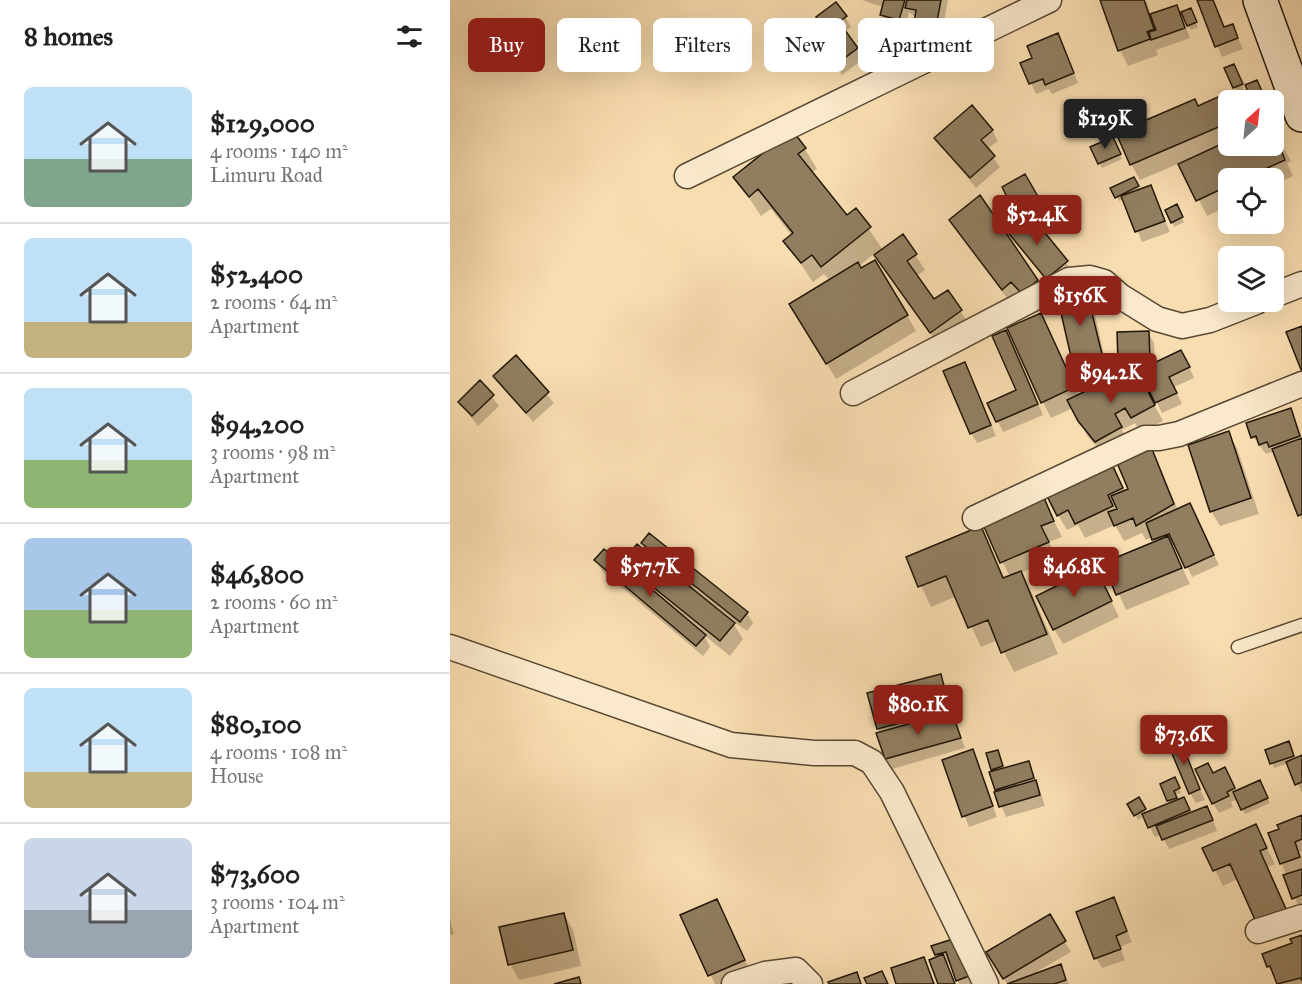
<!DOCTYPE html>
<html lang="en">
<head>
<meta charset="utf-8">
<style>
  :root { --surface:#fff; --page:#f2f2f2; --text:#222; --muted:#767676; --line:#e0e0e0; --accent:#8f2418 }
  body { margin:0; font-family:"IM FELL Great Primer",serif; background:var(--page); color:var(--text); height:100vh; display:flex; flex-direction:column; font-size:22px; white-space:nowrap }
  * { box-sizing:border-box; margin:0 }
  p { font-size:20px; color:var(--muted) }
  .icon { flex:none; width:33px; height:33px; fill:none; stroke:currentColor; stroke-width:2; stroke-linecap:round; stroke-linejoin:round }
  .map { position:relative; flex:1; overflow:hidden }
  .details { display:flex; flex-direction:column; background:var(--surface); width:450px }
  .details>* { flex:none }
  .hud { position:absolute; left:18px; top:18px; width:570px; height:54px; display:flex; gap:12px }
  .needle { width:39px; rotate:27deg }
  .buttons { position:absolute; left:768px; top:90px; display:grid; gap:12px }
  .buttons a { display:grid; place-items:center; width:66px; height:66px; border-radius:9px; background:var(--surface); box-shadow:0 6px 24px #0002; font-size:30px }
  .price { position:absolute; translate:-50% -51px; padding:0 14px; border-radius:6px; background:var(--accent); color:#fff; font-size:20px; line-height:39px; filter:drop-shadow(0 2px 3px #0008) }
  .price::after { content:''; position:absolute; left:50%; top:36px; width:18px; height:14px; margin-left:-9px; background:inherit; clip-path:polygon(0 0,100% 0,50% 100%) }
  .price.active { background:#222; color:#fff }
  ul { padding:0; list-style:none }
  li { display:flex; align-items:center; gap:18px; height:150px; padding:0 24px }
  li+li { border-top:2px solid var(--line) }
  li span { display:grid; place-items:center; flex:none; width:168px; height:120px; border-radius:9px; color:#555 }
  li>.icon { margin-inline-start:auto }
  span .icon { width:72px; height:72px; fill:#fffc; stroke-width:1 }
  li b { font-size:26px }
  h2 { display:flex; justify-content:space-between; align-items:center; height:72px; padding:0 24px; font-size:26px }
  .chip { padding:0 21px; border-radius:9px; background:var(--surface); box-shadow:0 6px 24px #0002; font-size:21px; line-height:54px }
  .chip.active { background:var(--accent); color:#fff }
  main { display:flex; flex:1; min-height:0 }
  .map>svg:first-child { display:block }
  .shadow { fill:#0003 }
  .building { fill:#917e60; stroke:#211709; stroke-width:1.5 }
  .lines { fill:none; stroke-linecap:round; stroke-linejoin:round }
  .service-casing { stroke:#574833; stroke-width:15 }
  .minor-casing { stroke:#574833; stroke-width:27 }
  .secondary-casing { stroke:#211709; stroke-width:36 }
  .service { stroke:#fae9cc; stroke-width:12 }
  .minor { stroke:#fae9cc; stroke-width:24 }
  .secondary { stroke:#fae9cc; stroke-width:33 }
</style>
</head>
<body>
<main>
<section class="details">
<h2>8 homes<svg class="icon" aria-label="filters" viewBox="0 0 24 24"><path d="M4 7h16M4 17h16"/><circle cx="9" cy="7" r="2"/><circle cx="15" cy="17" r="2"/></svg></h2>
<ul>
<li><span style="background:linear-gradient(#bfe0f5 60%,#7fa58c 0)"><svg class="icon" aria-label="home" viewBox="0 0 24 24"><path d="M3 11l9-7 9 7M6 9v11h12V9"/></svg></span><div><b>$129,000</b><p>4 rooms · 140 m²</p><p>Limuru Road</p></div></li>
<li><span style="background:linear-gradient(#bfe0f5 70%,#c2b280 0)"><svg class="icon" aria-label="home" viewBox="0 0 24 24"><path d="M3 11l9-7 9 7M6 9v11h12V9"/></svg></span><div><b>$52,400</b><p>2 rooms · 64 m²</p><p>Apartment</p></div></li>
<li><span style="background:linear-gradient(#bfe0f5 60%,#8fb573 0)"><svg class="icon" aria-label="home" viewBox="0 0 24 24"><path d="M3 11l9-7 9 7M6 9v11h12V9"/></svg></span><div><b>$94,200</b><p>3 rooms · 98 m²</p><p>Apartment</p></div></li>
<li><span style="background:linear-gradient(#a9c7e8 60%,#8fb573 0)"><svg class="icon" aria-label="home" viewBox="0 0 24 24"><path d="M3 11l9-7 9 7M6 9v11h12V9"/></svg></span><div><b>$46,800</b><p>2 rooms · 60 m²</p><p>Apartment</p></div></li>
<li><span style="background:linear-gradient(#bfe0f5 70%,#c2b280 0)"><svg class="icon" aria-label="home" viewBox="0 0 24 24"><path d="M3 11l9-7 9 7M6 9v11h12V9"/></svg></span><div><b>$80,100</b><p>4 rooms · 108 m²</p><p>House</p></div></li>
<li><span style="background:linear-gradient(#c9d6e8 60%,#9aa5b1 0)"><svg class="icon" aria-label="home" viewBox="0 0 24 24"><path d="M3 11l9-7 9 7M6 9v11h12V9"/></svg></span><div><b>$73,600</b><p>3 rooms · 104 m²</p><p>Apartment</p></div></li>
</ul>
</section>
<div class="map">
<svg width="852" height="984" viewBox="0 0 852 984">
  <rect width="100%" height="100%" fill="#f8ddb0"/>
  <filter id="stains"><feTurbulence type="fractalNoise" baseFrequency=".00333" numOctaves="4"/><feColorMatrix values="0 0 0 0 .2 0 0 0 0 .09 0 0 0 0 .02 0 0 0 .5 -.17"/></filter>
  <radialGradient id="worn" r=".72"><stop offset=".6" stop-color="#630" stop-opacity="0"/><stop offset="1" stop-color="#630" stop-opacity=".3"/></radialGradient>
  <path class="shadow" d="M412,0H498L491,37L471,34L465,23L466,18L459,12L455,29L437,25L431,14L433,7Z
    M652,0H696L701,15L726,6L731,14L740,10L748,27L741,30L734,22L740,38L706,50L708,55L678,66L670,50Z
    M748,0H764L775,28L782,25L793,49L772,57Z
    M395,17L401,27L394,32L413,59L392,75L377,53L387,45L368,18Z
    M613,45L628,83L602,94L599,89L586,94L572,64Z
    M786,70L794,89L787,92L784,87Z
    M778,100V146H824V135L826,134L841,161L837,163L843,176L824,185V178H778V206L757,216L730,163L690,180L681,164L748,107Z
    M542,130L548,141L537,149L550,167L526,188L486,139Z
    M665,143L672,159L652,168L642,148Z
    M355,149L367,169L361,173L397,217L406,210L433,250L453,236L475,270L466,276L484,302L498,292L520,326L490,347L425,253L409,266L457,315L466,331L386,379L350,320L380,281L374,274L363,282L335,241L342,236L321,209L311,216L285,177Z
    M574,176L594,211L580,217L623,272L603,288L558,230L571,220L554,187Z
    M684,179L690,191L701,187L720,232L692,242L674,199L669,201L662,189Z
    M729,211L734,222L724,227L722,222Z
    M500,220L587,281L596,296L561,304Z
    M637,295L643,305L656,364L629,371L624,361Z
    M590,315L629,396L676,373L670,362L698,332L704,343L705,364L737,362L744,378L724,387L732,404L712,413L692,372H686L713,421L691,433L685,423L672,430L679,443L655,456L638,437L623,408L601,418L593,402Z
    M556,332L593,415L553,432L539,403L568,391Z
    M66,357L104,403L83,422L44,376Z
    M520,374L546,436L527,443L521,433Z
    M30,382L49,406L28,426L9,402Z
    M840,410L852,438V520L823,452L816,454L803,437Z
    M778,433L787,448L809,514L770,526L761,511Z
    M700,446L728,510L740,505L769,565L742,577L726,544L722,545L740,584L676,610L655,563L705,543L702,537L696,540L692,533L674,541L665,525L635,538L628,525L617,530L608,515L668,478L675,492L680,490Z
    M591,495L612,537L599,542L606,558L571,573L582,593L608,654L564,672L548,640L531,647L507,596L481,607L458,558L530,528L555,579L560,577L533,521Z
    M193,543L297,613L303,623L297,631L281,620L293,639L280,656L254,635L260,647L253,656L152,571L146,560L179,571L174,562L201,557Z
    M653,585L669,617L613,644L604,629Z
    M490,676L499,691L505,715H503L515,748L442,769L436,759L428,728Z
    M729,741L755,800L746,803L740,793Z
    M841,747L845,760L852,757V793L838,763L824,768L817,750Z
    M522,751L547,817L519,827L493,761Z
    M550,756L554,770L579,763L586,778L582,771L579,772L587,781L595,806L556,817L546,793L548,792L542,769Z
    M763,774L781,779L787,793L812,787L820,803L795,814L788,799L781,802L783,807L769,813L763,803Z
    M727,784L731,793L725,795L727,801L734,799L742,814L762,818L767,831L719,849L711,835L705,837L694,816L688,820L679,804L688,799L697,814L720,804L718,801Z
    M852,817V851L849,852L852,859V907L849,908L820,834Z
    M805,826L825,864L818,867L844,925L788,879L773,886L754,848Z
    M663,899L682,942L670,947L675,960L652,968L646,958Z
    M266,901L303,976L284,984H265L232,916Z
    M114,914L123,930L131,966L69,980L60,964Z
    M599,916L621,952L586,972L610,966L619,984H557L538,953Z
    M0,919L4,934L0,935Z
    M852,937V984H829L818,966Z
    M505,940L523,984H509L501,962L497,964L505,984H490L488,958L483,947Z"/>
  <path class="building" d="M434,0H455L449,20L430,15Z
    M457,0H491L486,27L464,23L466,10L455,8Z
    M650,0H694L704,29L697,32L700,39L668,51Z
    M747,0H763L774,27L783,24L788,38L765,47Z
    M386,2L397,16L389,22L408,48L385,65L375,52L386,44L366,17Z
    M727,5L735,28L701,40L699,32L706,30L700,14Z
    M741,8L747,22L737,26L731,12Z
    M608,33L624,73L595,85L593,79L579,84L570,63L582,58L577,46Z
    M784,64L793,84L783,88L774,68Z
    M807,80L816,100H798L801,99L795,85Z
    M777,93L781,100L778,123L680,165L666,133L745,99L748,106Z
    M522,105L543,130L531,140L545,156L520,178L484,138Z
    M342,130L356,148L348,154L397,215L406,208L421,227L371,267L362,255L351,263L333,241L343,233L308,189L299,197L283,177Z
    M827,132L833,145L830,147L835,160L795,178H778V186L746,201L728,164L778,141V146H824V133Z
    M663,137L671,154L648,164L640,147Z
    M575,174L590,200L564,211L552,187Z
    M684,177L689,186L665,198L660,188Z
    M701,185L715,221L685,232L671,196Z
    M530,195L588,280L572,294L561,282L552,290L499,220Z
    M727,204L733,217L721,223L715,210Z
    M578,212L618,261L596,279L556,230Z
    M453,234L467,254L457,261L484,299L498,290L512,310L480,333L424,255Z
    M425,260L458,315L376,364L339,304L408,262L411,268Z
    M637,293L652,354L622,361L608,300Z
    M591,313L625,387L591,403L557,328Z
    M852,326V372L836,332Z
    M556,330L588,404L546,422L537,403L566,390L542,336Z
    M699,331L700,362L668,363L667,332Z
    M731,350L740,367L719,377L727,393L705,403L689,370Z
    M66,355L99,392L76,413L43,376Z
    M515,362L541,425L520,434L493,371Z
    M685,367L705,405L681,418L675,408L665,414L672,427L645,442L628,421L617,400Z
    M30,380L44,395L22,416L8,402Z
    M841,408L850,436L819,447L817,442L809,445L806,436L801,438L796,423Z
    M779,431L801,498L760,512L738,445Z
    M852,438V514L848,516L822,449Z
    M700,444L724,504L686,526L683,518L664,526L658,512L667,509L661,496L678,489L665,458Z
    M660,460L673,488L658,495L663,506L625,524L618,510L607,516L594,490Z
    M592,493L604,521L591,526L599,542L550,563L531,520Z
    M740,503L764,555L735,568L719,534L702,540L696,523Z
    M531,526L553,578L571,571L597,634L551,653L538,620L518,628L496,576L468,587L456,557Z
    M199,533L298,612L290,622L191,543Z
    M718,536L732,568L666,595L653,563Z
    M187,544L285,623L270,641L172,562Z
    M154,549L256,635L246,646L144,560Z
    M645,567L662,601L603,630L586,596Z
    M491,674L497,699L490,701L493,712L427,729L417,693Z
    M502,712L511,738L435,759L426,733Z
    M730,739L750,789L739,794L718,744Z
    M839,741L844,756L820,764L815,750Z
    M523,749L543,806L512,817L492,760Z
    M548,750L553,766L541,770L536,753Z
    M852,755V782L845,785L836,762Z
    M579,761L584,778L545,790L539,772Z
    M758,763L763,773L775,767L785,788L777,792L779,796L762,804L745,769Z
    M725,777L730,788L724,791L727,798L717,801L710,784Z
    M586,780L590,795L549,807L544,792Z
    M810,780L818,798L791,810L783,792Z
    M689,797L696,809L684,816L677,804Z
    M734,797L740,810L698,828L692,814Z
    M757,806L763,820L712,840L706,826Z
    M852,815V839L845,842L850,857L830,864L818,833L829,829L827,825Z
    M806,824L817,848L810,851L836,909L806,922L780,864L763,871L752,848Z
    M852,869V895L842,899L833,875Z
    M664,897L677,931L666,936L671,949L644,959L626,912Z
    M267,899L295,960L258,976L230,915Z
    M114,913L123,950L58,965L49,927Z
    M600,914L616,941L553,979L536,952Z
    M852,935V981L851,978L827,984L820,966L817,967L812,954L842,943L840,939Z
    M506,938L519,976L506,981L496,952L485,955L481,946Z
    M493,954L505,984H488L479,960Z
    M474,957L484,984H446L441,968Z
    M611,964L616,980L604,984H557Z
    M432,971L438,984H417L414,978Z
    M407,972L411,984H379L378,982Z
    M129,977L131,984H104Z"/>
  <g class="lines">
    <defs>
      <path id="service" d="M788,647L852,625"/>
      <path id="minor" d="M237,176L599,0
        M824,295L852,284
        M403,393L619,280L640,278L654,282L670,296L707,319L732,326L760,320L806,302
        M525,518L695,438H709L729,434L852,384
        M0,647L281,745L364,753H405L422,762L442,792L536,984
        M808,931L852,917
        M284,984L315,974L346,970L360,984"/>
      <path id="secondary" d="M810,0L852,115"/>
    </defs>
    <use href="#service" class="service-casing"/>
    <use href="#minor" class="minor-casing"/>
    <use href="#secondary" class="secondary-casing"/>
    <use href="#service" class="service"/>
    <use href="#minor" class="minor"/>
    <use href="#secondary" class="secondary"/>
  </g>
  <rect width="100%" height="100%" filter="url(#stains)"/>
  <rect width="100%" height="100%" fill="url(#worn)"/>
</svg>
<div class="buttons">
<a><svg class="needle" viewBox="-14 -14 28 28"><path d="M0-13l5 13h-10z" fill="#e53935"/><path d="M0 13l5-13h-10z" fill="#767676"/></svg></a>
<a><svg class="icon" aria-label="locate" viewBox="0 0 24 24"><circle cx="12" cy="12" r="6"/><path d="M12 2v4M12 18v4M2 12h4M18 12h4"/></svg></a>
<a><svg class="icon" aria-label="layers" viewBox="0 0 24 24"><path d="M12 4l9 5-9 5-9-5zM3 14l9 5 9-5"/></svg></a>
</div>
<b class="price active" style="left:655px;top:150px">$129K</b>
<b class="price" style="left:587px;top:246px">$52.4K</b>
<b class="price" style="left:630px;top:327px">$156K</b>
<b class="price" style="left:661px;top:404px">$94.2K</b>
<b class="price" style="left:200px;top:598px">$57.7K</b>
<b class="price" style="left:624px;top:598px">$46.8K</b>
<b class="price" style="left:468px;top:736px">$80.1K</b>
<b class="price" style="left:734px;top:766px">$73.6K</b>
<div class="hud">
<a class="chip active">Buy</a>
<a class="chip">Rent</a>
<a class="chip">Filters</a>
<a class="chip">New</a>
<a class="chip">Apartment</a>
</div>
</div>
</main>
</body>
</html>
